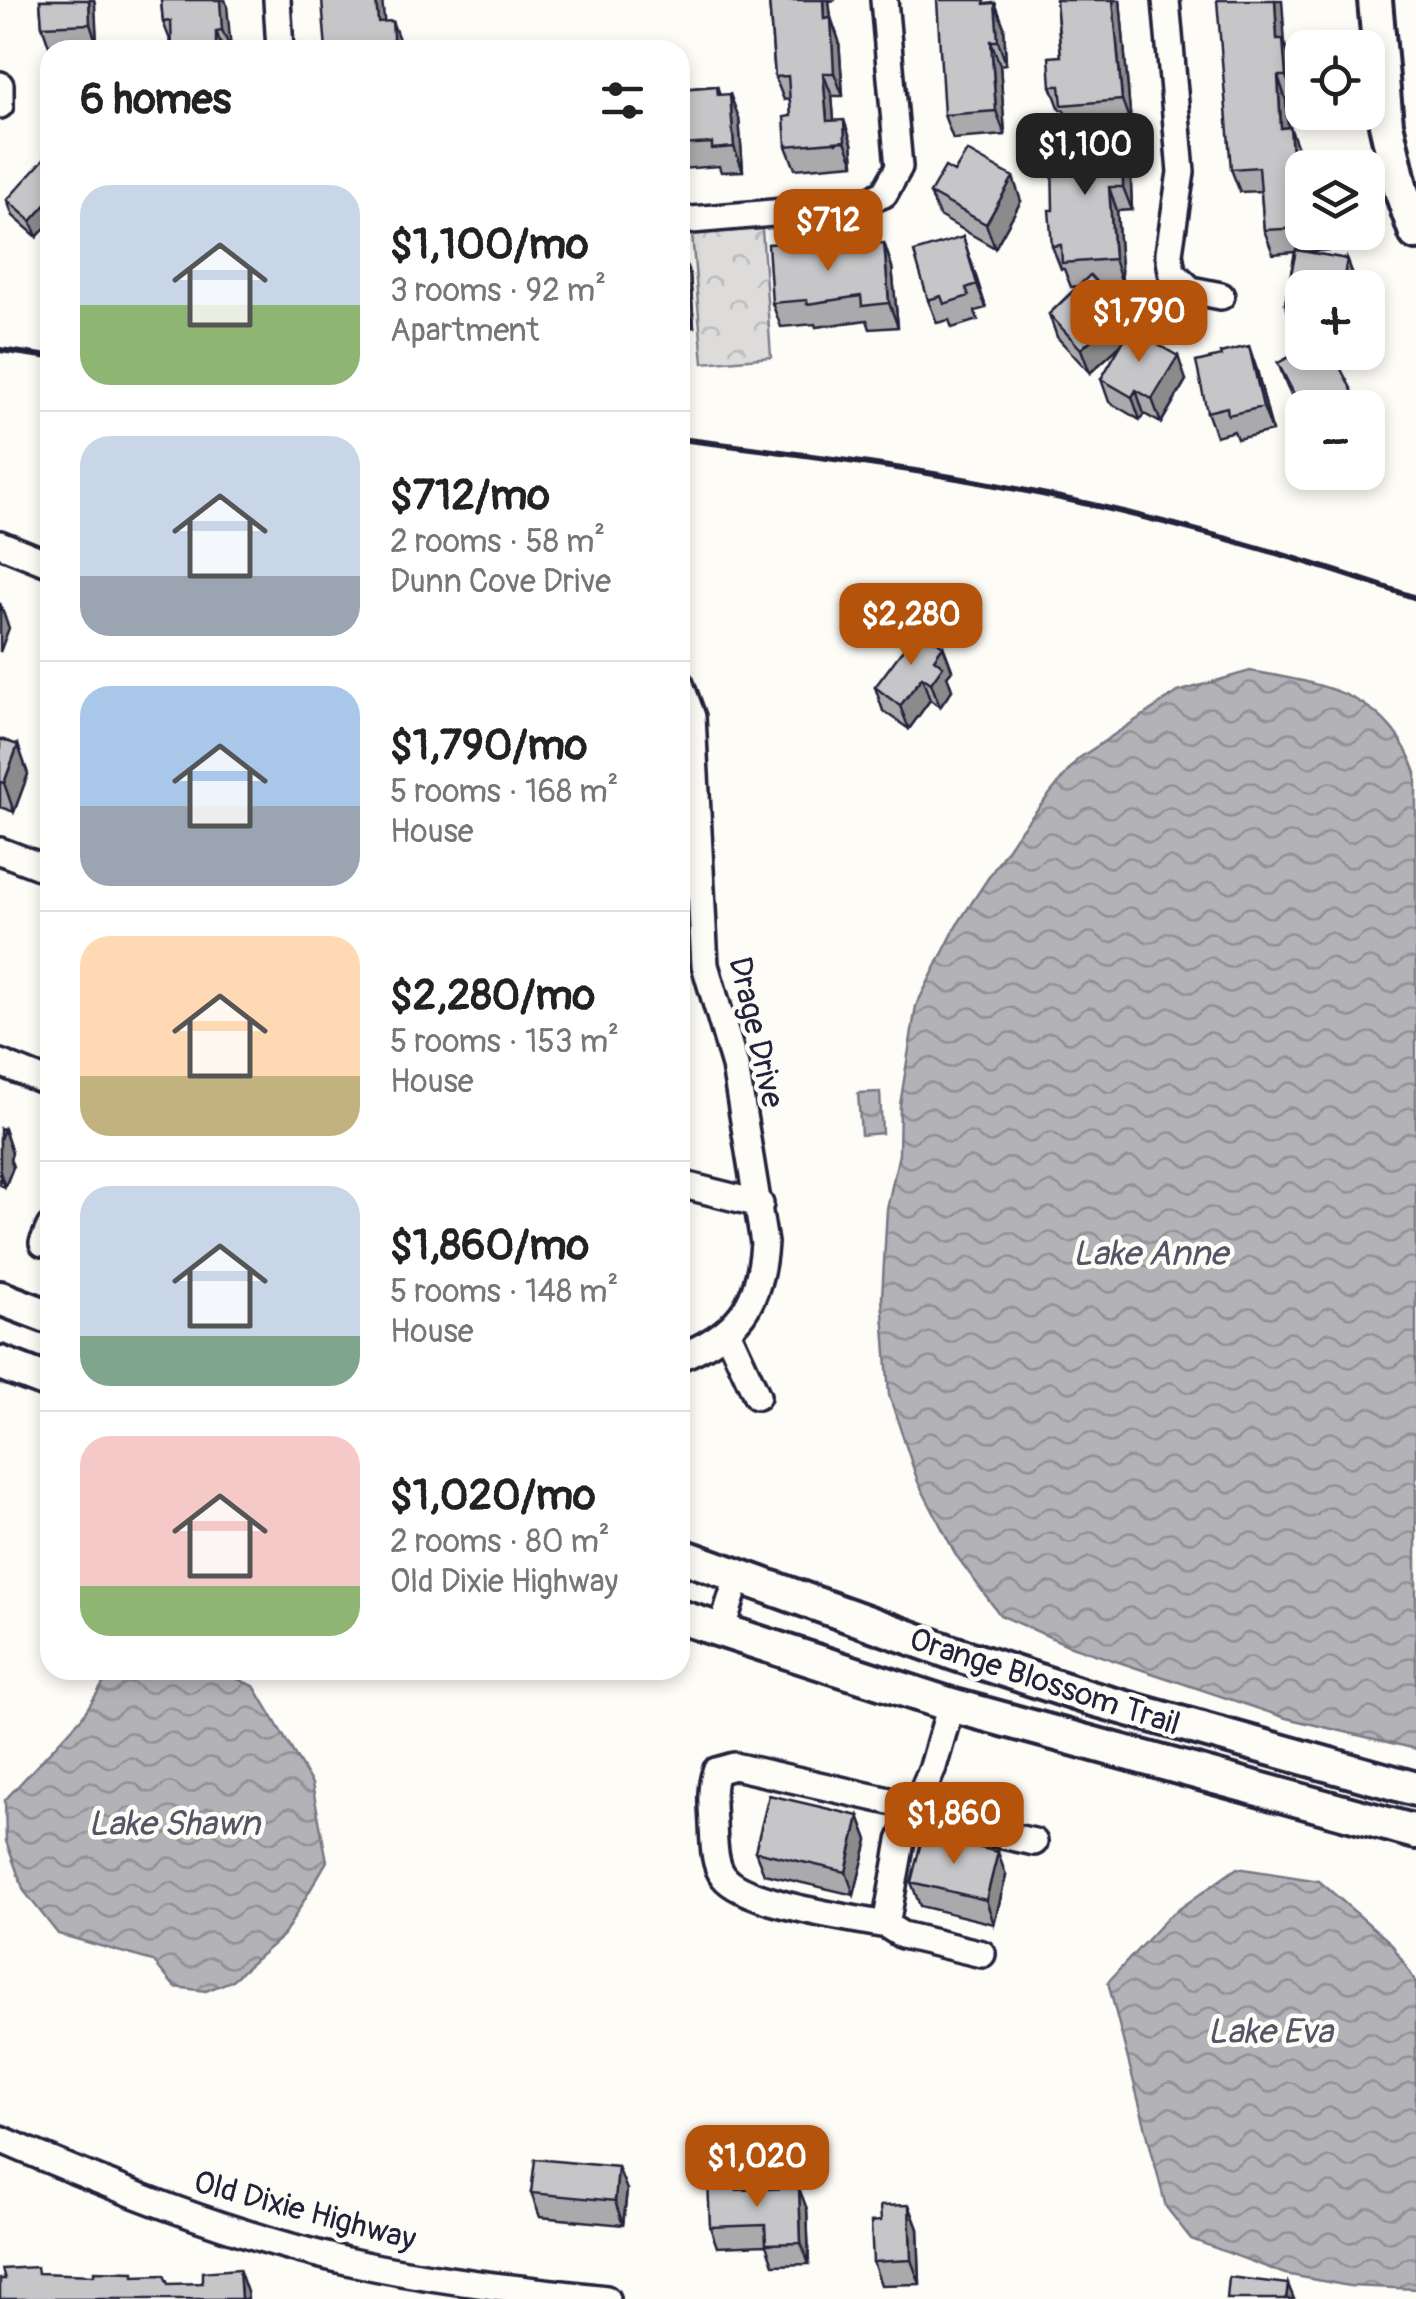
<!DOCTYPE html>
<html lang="en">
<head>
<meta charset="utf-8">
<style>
  :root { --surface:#fff; --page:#f6f6f6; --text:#222; --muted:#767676; --line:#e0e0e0; --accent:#b45309 }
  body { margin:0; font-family:Pangolin,sans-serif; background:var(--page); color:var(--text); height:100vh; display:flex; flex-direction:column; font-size:38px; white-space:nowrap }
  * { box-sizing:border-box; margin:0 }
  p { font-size:32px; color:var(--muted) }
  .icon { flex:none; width:55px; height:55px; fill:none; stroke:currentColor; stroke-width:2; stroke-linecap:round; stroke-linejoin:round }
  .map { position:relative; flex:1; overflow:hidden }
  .drawer { position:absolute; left:40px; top:40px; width:650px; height:1640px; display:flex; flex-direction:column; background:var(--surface); border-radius:30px; box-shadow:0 5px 15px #0003 }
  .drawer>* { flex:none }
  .buttons { position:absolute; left:1285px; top:30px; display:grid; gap:20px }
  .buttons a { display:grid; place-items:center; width:100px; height:100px; border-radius:20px; background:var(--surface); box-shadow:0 5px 15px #0003; font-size:50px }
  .price { position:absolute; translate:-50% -85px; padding:0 22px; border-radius:20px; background:var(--accent); color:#fff; font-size:32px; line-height:65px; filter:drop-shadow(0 2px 5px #0008) }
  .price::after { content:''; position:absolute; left:50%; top:60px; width:30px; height:22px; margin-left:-15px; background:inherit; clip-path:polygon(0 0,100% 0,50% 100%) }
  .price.current { background:#222; color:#fff }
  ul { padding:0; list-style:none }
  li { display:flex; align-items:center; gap:30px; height:250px; padding:0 40px }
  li+li { border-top:2px solid var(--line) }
  li span { display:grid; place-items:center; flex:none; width:280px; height:200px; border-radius:30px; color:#555 }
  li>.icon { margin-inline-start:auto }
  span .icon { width:120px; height:120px; fill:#fffc; stroke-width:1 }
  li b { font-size:42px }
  h2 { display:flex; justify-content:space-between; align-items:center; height:120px; padding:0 40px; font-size:42px }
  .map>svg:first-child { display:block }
  .park { fill:url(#park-crowns); stroke:#807f8b; stroke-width:2.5 }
  .water { fill:url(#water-waves); stroke:#787885; stroke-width:2.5 }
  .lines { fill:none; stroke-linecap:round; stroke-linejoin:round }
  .minor-casing { stroke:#22223b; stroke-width:32 }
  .major-casing { stroke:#22223b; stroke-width:40 }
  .minor { stroke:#fdfcf7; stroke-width:25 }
  .major { stroke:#fdfcf7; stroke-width:32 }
  .rail { stroke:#22223b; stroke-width:6 }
  .wall { fill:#aaaaac; stroke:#22223b; stroke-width:2.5 }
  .shaded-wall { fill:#8b8b8c; stroke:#22223b; stroke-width:2.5 }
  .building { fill:#c6c6c8; stroke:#22223b; stroke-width:2.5 }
  .labels { text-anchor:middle; stroke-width:9; stroke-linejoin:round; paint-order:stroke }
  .street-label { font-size:32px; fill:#22223b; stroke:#fdfcf7 }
  .water-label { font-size:35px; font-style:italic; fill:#545466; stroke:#fdfcf7 }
</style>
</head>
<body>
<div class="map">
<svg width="1416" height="2299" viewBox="0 0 1416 2299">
  <defs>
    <pattern id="park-crowns" width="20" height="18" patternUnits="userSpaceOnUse" patternTransform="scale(2.5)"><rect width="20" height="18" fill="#dddcdb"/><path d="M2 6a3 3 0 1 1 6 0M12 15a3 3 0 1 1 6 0" fill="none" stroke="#bdbcbd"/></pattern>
    <pattern id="water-waves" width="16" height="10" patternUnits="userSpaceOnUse" patternTransform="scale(2.5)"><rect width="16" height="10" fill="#b2b2b7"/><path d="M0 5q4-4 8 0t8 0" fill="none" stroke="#909096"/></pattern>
  </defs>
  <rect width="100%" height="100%" fill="#fdfcf7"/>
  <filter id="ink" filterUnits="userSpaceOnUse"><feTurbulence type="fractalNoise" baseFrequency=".01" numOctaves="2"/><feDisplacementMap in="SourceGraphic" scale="20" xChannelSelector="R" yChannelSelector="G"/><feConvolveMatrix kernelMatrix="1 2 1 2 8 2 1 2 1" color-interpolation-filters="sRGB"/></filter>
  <g filter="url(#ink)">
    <path class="park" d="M762,229L771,357L703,363L692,234Z"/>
    <path class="water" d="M1250,671C1323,684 1389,693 1416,773V1749L1286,1718L1068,1645L1000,1615L956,1555L918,1482L889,1395L882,1298L887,1209L899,1154L900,1105L916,1006L957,925L1016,836L1078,759L1178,692Z
      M880,1092L882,1133L861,1135L858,1093Z
      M112,1670H216L254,1686L312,1784L327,1861L284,1935L231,1981L206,1991L175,1987L153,1961L58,1934L24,1891L6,1841L5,1800L82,1717Z
      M1237,1868L1319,1881L1391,1943L1416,1982V2289L1349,2286L1285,2274L1191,2239L1166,2207L1108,1982L1168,1917Z"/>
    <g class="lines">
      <defs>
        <path id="minor" d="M277,0L280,50
          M1166,0L1181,172L1169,253L1172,272L1191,290L1221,296
          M0,85V105
          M680,221L855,206L884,194L899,167L884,0
          M0,544L50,564
          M680,684L692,717L705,965L735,1066L764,1243C760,1305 737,1334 680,1357
          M0,851L50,870
          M0,1063L50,1083
          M680,1184L760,1204
          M43,1243L50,1227
          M727,1331L757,1396
          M721,1631L738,1577
          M951,1705L933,1767L916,1807L734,1766L716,1771C710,1789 712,1805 713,1824C714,1840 713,1864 724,1877C745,1904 850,1918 886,1925L901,1841L916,1807L939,1821L1034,1842
          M886,1925L902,1935L982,1954
          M0,2139C114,2188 230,2235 351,2262C434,2281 521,2289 606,2299"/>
        <path id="major" d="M1375,0L1386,124L1401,190L1416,233
          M0,1298L50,1317
          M0,1363L50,1382
          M680,1555L953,1653L1090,1698L1416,1789
          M680,1617L951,1705L1416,1832"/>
      </defs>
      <use href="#minor" class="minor-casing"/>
      <use href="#major" class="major-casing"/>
      <use href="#minor" class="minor"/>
      <use href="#major" class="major"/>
      <path class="rail" d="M0,350L50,357
        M680,439C761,449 842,459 922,472C1090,499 1256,542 1416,598"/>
    </g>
    <path class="wall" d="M40,0H94L97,44L49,46L42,26Z
      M161,0H225L231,50H172V45L163,22Z
      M769,0H836L829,1L831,18L839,41L843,96H832L834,121L852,143L854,164L795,169L786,146L791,116L790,99L784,100L775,77Z
      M1056,0H1120L1131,124L1070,129L1064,110H1060L1051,86L1061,56Z
      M992,3H995L1004,27L1006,64L1000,65L1005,135L953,139L944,115Z
      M1285,44L1291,62L1295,99L1286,100L1288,127L1299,151L1301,180H1302V232H1327L1328,250L1304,252L1347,259L1356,283V288H1302V329L1294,328L1285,304L1295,252L1273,254L1264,230L1261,191L1240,192L1231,169Z
      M717,86L720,95L739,118L743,171L721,172L719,166L680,169V89Z
      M50,161V222L37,237L13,216L7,200Z
      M1130,161L1132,210L1117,211L1122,283L1099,285L1123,311L1130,330L1154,339L1156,344L1186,380L1161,423L1144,414L1140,420L1109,402L1101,379L1122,344L1090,373L1057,337L1049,314L1078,286L1071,287L1064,269H1061L1052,246L1053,210Z
      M954,172L1021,201L995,248L939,216L930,193Z
      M963,237L986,308L975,311L978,320L952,328L949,320L937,323L928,300Z
      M884,243L892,267L898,327L870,329L867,320L816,327L815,324L781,327L772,303L801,251Z
      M680,251L690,275L694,327L680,328Z
      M1278,363L1356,398L1360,408H1302V417L1287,386Z
      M1257,370L1272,431L1237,439L1234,431L1216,436L1207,412Z
      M943,646L952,670L947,676L952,690L940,707L930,700L909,729L883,711L875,687Z
      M0,739L18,745L28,774L14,812L0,807Z
      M0,1128L4,1129L12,1153L10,1159L13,1167L5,1187L0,1185Z
      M859,1816L868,1840L854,1895L764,1874L755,1851Z
      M1006,1876L994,1924L920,1906L911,1882Z
      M735,2179L739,2190L807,2209L809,2264L773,2265L766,2245L717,2247L710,2227Z
      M627,2190L623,2225L540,2217L531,2193Z
      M909,2205L918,2229L920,2284L881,2285L873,2262L881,2221Z"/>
    <path class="shaded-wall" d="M89,0H94L95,4L97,44L90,24Z
      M218,0H225L227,5L231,50L222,30Z
      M376,0H382L387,46L378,22Z
      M823,0H829L831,20V18L839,41L843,96L834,73L824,19Z
      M1113,0H1120L1131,124L1122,100Z
      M1275,0H1282L1285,44L1291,62L1295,99L1286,76L1277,39Z
      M995,3L1004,27L1006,64L998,41Z
      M392,21L401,45V50H394Z
      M216,31L223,50H216Z
      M991,41L1000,65L1005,135L996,111Z
      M823,73L832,96L836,144L827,121Z
      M1278,76L1286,100L1290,152L1281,128Z
      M730,94L739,118L743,171L734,147Z
      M844,120L852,143L854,164L845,141Z
      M1290,127L1299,151L1302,204L1294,181Z
      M1122,137L1130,161L1132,210L1123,187Z
      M1013,177L1021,201L995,248L986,224Z
      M1109,187L1117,211L1122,283L1114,259Z
      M50,200V222L37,237L31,221Z
      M1321,232H1327L1328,250Z
      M963,237L971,261L986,308L977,284Z
      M884,243L892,267L898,327L889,303Z
      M681,251L690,275L694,327L685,303Z
      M1347,259L1356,283V288H1348L1344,277Z
      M1123,311L1132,335L1090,373L1081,349Z
      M1249,346L1257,370L1272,431L1263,407Z
      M1178,356L1186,380L1161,423L1152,399Z
      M1136,390L1144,414L1140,420L1132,397Z
      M0,603L9,628L0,652Z
      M943,646L952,670L947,676L952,690L940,707L931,683L934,659Z
      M922,677L930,700L909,729L900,706Z
      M18,745L28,774L14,812L4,783Z
      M4,1129L12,1153L10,1159L13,1167L5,1187L0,1172V1139Z
      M859,1816L868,1840L854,1895L846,1872Z
      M998,1852L1006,1876L994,1924L986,1900Z
      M618,2167L627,2190L623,2225L615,2201Z
      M799,2188L807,2209L809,2264L801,2243Z
      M909,2205L918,2229L920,2284L911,2260Z
      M239,2269L247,2292L248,2299H241Z
      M1288,2284L1294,2299H1286Z"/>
    <path class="building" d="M40,0H89L90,24L42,26Z
      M161,0H220L222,30L216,31V50H172L171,21L163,22Z
      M322,0H376L378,22L392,21L394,50H326Z
      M769,0H823L824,19L831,18L834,73H823L827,121L844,120L845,141L786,146L784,117L791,116L788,76L775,77Z
      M937,0H984V4L995,3L998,41H991L996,111L944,115Z
      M1056,0H1113L1122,100L1062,105L1060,86H1051L1049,57L1061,56Z
      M1217,0H1275L1277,39H1283L1286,76H1278L1281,128L1290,127L1294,181L1302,180V228L1264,230L1259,167L1231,169Z
      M44,81H50V103H45Z
      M717,86L718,95L730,94L734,147L712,149V143L680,145V89Z
      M1122,137L1123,187H1109L1114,259L1062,263L1061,245L1052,246L1049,210H1053L1052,159L1061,158V139Z
      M967,151L1013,177L986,224L930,193L945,167L954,172Z
      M46,157L50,161V200L31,221L7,200Z
      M963,237L977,284L966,288L969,296L944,304L941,296L928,300L914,252Z
      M797,242L798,251L884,243L889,303L862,306L861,296L807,304V300L772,303L768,244Z
      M1296,250L1347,259L1344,277L1352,278L1351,288H1302V307L1285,304Z
      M680,251L685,303L680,304Z
      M1090,275L1123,311L1081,349L1049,314Z
      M1132,326L1154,339L1153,342L1178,356L1152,399L1136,390L1132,397L1101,379Z
      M1249,346L1263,407L1228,415L1227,407L1207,412L1196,362L1221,356L1220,353Z
      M1302,350V352H1332L1356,398L1338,408H1302V409L1278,363Z
      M919,628L943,646L934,659L943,666L931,683L922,677L900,706L875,687Z
      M0,739L18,745L4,783L0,782Z
      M769,1795L859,1816L846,1872L755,1851Z
      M923,1834L998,1852L986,1900L911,1882Z
      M535,2159L618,2167L615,2201L531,2193Z
      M735,2179L736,2190L799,2188L801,2243L766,2244L765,2225L710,2227L708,2180Z
      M909,2205L911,2260L873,2262L871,2222L881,2221L880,2206Z
      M37,2267L38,2273L94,2275V2271L134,2272V2276L164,2275L168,2284L202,2283V2272L239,2269L241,2299H0V2279H5L2,2269Z
      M1229,2277L1288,2284L1286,2299H1227Z"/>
  </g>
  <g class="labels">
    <g class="street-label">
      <text transform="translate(757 1032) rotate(77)" y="11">Drage Drive</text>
      <text transform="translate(1045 1681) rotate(18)" y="11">Orange Blossom Trail</text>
      <text transform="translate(305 2210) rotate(15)" y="11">Old Dixie Highway</text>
    </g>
    <g class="water-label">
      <text x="1150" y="1265">Lake Anne</text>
      <text x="174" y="1835">Lake Shawn</text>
      <text x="1270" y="2043">Lake Eva</text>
    </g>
  </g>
</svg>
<div class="buttons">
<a><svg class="icon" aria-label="locate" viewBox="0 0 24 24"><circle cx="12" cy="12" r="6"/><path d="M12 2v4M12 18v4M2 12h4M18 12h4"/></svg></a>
<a><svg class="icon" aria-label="layers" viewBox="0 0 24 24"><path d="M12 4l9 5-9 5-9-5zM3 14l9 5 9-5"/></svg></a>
<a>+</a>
<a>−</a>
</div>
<b class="price current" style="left:1085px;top:198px">$1,100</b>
<b class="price" style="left:828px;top:274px">$712</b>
<b class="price" style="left:1139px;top:365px">$1,790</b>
<b class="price" style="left:911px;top:668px">$2,280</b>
<b class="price" style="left:954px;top:1867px">$1,860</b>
<b class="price" style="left:757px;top:2210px">$1,020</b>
<section class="drawer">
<h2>6 homes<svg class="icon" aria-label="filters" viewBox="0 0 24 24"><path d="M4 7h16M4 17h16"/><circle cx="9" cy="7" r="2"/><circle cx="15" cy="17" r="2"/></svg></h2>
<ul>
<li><span style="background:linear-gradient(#c9d6e8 60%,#8fb573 0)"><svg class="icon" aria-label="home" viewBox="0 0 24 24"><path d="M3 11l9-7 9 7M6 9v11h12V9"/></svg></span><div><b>$1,100/mo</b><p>3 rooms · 92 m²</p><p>Apartment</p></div></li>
<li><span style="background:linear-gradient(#c9d6e8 70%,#9aa5b1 0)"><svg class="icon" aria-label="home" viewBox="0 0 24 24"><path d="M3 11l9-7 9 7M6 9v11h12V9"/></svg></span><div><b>$712/mo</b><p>2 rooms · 58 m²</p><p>Dunn Cove Drive</p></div></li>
<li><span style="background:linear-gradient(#a9c7e8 60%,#9aa5b1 0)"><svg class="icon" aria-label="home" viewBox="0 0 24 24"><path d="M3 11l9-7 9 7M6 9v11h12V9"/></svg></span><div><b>$1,790/mo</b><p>5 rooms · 168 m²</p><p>House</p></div></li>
<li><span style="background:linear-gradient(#ffd9b3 70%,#c2b280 0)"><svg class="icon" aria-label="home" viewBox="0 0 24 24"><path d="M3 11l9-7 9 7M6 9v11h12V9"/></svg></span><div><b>$2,280/mo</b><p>5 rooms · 153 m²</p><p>House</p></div></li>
<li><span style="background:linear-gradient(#c9d6e8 75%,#7fa58c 0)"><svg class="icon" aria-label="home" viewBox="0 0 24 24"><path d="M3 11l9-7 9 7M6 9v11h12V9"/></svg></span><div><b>$1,860/mo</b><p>5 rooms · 148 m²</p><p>House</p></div></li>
<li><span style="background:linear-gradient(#f6c9c9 75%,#8fb573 0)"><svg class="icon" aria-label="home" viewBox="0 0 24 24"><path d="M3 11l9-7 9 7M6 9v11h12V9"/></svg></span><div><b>$1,020/mo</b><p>2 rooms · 80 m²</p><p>Old Dixie Highway</p></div></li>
</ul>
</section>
</div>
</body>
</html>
